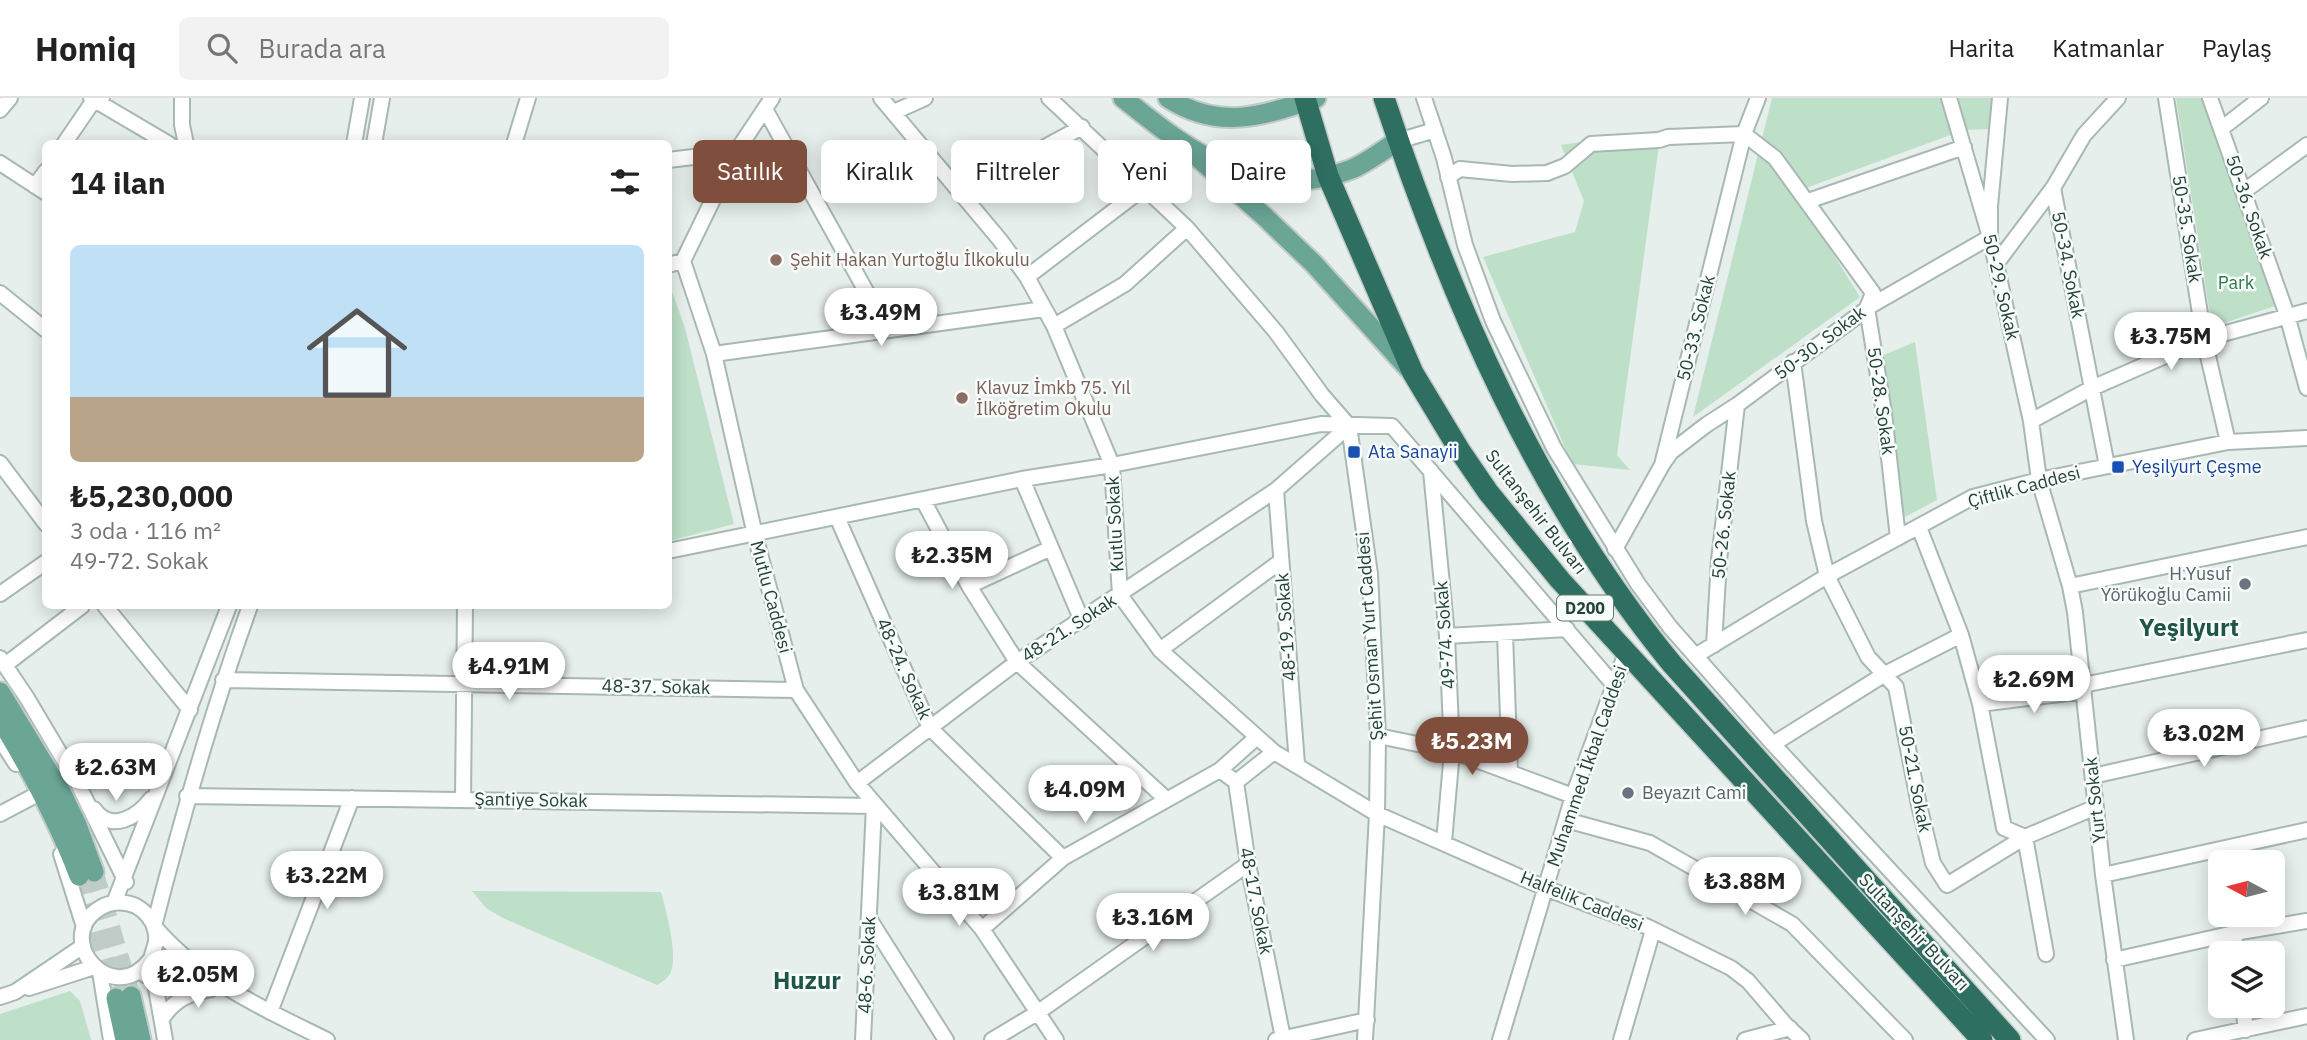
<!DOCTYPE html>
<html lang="tr">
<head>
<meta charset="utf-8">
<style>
  :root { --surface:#fff; --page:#f2f2f2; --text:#222; --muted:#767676; --line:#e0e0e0; --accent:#804e3d }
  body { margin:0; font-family:"IBM Plex Sans",sans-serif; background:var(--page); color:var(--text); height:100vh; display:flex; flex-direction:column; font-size:26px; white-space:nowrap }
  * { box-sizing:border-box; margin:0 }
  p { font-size:23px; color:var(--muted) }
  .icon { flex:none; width:38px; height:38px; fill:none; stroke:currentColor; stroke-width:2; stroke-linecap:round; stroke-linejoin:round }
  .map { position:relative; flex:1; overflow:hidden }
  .drawer { position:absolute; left:42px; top:42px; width:630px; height:469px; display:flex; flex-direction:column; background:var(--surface); border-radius:10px; box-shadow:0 4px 18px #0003 }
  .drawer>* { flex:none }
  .guide { position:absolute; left:693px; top:42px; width:665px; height:63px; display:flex; gap:14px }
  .needle { width:46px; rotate:277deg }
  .controls { position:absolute; left:2208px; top:752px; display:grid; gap:14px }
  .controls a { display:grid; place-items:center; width:77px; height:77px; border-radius:10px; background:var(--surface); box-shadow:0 4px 18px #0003; font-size:35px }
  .price { position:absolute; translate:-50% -60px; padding:0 16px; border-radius:24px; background:#fff; color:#222; font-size:23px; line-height:46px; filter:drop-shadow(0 2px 4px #0008) }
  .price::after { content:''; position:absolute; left:50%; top:42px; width:21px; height:16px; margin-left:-10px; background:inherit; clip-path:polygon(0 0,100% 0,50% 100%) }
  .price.on { background:var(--accent); color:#fff }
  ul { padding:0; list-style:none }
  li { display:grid; align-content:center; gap:14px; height:371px; padding:0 28px }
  li span { display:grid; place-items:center; height:217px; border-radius:10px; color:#555 }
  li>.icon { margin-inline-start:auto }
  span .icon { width:126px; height:126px; fill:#fffc; stroke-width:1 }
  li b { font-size:30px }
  h2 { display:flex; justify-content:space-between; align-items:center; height:84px; padding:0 28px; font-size:30px }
  .pill { padding:0 24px; border-radius:10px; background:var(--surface); box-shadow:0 4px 18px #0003; font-size:24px; line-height:63px }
  .pill.on { background:var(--accent); color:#fff }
  header { display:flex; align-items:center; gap:42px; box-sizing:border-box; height:98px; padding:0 35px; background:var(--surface); border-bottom:2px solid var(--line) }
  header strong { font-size:33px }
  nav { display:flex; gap:38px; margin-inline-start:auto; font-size:24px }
  .search { width:490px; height:63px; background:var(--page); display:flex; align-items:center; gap:18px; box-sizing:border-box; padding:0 24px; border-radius:10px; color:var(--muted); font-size:26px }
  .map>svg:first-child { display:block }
  .green { fill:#bfe0c8 }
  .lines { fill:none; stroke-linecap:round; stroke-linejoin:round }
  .major-tunnel { stroke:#bfccc8; stroke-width:19; stroke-dasharray:19 10; stroke-linecap:butt }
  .minor-casing { stroke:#a8b8b2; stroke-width:18 }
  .major-casing { stroke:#c2cac8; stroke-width:23 }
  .highway-casing { stroke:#c2cac8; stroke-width:24 }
  .minor { stroke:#fff; stroke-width:14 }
  .major { stroke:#6aa596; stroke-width:19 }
  .highway { stroke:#2f6f62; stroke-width:21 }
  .education-dot { fill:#8d6e63; stroke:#f7fbf9; stroke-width:2.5 }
  .transit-dot { fill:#1a4fb4; stroke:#f7fbf9; stroke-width:2.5 }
  .worship-dot { fill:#6b7280; stroke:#f7fbf9; stroke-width:2.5 }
  .labels { text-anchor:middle; stroke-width:5; stroke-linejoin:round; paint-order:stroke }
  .shield { fill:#f7fbf9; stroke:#637a73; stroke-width:2 }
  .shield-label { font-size:16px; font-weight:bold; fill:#24423a }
  .street-label { font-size:18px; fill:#24423a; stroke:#f7fbf9 }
  .education-label { font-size:18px; fill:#785e54; stroke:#f7fbf9; text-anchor:start }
  .park-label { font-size:18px; fill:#2d7a4b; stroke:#f7fbf9 }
  .transit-label { font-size:18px; fill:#164399; stroke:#f7fbf9; text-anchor:start }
  .worship-label { font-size:18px; fill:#5b616d; stroke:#f7fbf9; text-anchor:end }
  .district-label { font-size:24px; font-weight:bold; fill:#1f5548; stroke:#f7fbf9 }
</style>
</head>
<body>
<header>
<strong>Homiq</strong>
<div class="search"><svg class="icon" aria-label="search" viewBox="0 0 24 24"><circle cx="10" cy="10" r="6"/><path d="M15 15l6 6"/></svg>Burada ara</div>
<nav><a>Harita</a><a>Katmanlar</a><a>Paylaş</a></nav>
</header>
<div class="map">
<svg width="2307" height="942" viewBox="0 0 2307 942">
  <rect width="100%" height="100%" fill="#e6efeb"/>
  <path class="green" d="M1772,0H1995L1991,31L1964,32L1795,94L1860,199L1693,319Z
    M2176,0H2204L2278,207L2212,229Z
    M1661,32L1617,357L1630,372L1572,366L1483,159L1575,134L1584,103L1561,47Z
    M669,185L685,230L734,426L669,443Z
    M1915,244L1937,402L1903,420L1881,258Z
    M472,793L661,794C666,813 679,858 670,876C667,881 662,884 657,887L503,820L486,810Z
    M70,893L80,903L91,942H0V916Z"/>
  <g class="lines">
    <path class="major-tunnel" d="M94,774L131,898
      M79,778L116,900"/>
    <defs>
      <path id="minor" d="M91,0L169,46
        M182,0V27L186,46
        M772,0L736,54L683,163L714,256L755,437L796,592L857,685L982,831L1056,942
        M881,0L1000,142L1027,179L1054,228L1112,367L1120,497L1160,552L1274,654L1377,716L1545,790L1648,829L1731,870L1748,883L1785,926L1802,942
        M1049,0L1187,130L1276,234L1322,297L1349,328L1370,476L1378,638L1377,716L1365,942
        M1424,0L1444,60L1465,147L1493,223L1554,350L1638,486L1670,529L1773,646L2047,942
        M1949,0L1990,139L2031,323L2039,382L2070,488L2075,514L2103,777L2126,942
        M2166,0L2204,241L2228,344
        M2210,0L2287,217L2307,290
        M765,11L887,231
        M0,12L10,0
        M894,14L925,0
        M2221,31L2261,0
        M1398,43L1435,32
        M64,46L94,2L102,0
        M354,46L362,0
        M374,46L382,0
        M514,46L528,0
        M668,62L736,54
        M0,65L46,95
        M1448,79L1460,71L1512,76L1547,75L1565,68L1591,46L1659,42L1668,39L1744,36L1775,60L1873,195L1867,210L1884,315L1898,440
        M35,88L46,73
        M2053,90L2107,368
        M2243,94L2307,47
        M960,95L1082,29
        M1808,103L1964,49
        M1996,166L2053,90L2084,37L2118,0
        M668,167L683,163
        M1027,179L1145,89
        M0,195L46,232
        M1054,228L1125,186L1187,130
        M714,256L1044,211
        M1793,264L1814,423L1827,478L1868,559L1896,589L1919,707L1933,765L1947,787L2025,739L2096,709
        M2031,323L2092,290L2204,241L2307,213
        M0,365L46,426
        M1662,367L1671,354L1706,327L1737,307L1872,207L1990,139V108L2000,0
        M1431,373L1447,538L1452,653L1444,744
        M1022,381L1082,523
        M1276,392L1297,666
        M923,402L969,488L1017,564L1166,701
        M837,419L930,630L1063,760
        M1919,429L1961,537L1980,606L2004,730L2025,739L2046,856
        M1615,451L1662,367L1744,36L1758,0
        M668,453L1022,381L1112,367L1321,326L1392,328L1614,587
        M969,488L1051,450
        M2070,488L2307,439
        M0,496L46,464
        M105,508L190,612
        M250,508C212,613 182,719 154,828C202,884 262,910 327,942
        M1505,536L1510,675
        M1447,538L1567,531
        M1714,547L1719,462L1737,307
        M1160,552L1281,463
        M1695,558L1827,478L1973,399L2039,382L2228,344L2307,340
        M0,560L27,600L78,686L126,784
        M5,567L82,508
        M223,582L796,592
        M2083,587L2307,542
        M1980,606L2084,593
        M1378,638L1452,653L1573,698
        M0,641L16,666
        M1773,646L1885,576L1961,537
        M1220,672L1236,684L1248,766L1283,940
        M2093,678L2307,630
        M1236,684L1274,654
        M857,685L1017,564L1276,392L1349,328
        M187,698L874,708
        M463,701L465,508
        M94,711C111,736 138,718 151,701
        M0,716L34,698
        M1566,722L1650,745L1792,826L1905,942
        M61,756L84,829
        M2103,777L2307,732
        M114,805L229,508
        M870,822L946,942
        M982,831L1063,760L1220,672L1257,639
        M2234,835L2236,856
        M150,862C112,912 51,840 100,810C111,803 125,803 136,808C145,813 153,822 155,832C159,845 152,852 151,863C150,869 153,878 155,884C158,903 162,923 165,942
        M2114,862L2234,835L2307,823
        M100,874L111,942
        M145,877L222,889
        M29,890L94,869
        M0,899L15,894L83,848
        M2243,908L2246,932
        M270,914L352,700
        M162,921C174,901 190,895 212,891
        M863,942L874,708
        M992,942L1037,915L1248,766
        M1276,942L1367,922
        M1500,942L1573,698L1626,555
        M1621,942L1653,832
        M1745,942L1790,930
        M2195,942L2307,918"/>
      <path id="major" d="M1123,0C1191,55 1259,107 1352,71C1368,64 1383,52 1398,43
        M1168,0C1219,33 1263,18 1316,0
        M1185,48L1266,120L1314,166L1408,270
        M0,594L62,696L77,727L94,774
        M0,621C31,672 58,723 79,778
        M131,898L141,942
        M116,900L125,942"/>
      <path id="highway" d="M1305,0L1328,78L1413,275L1460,353L1488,394L1560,482L1982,942
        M1384,0C1451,202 1536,400 1672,566L2010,942"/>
    </defs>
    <use href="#minor" class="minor-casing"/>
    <use href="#major" class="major-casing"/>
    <use href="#highway" class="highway-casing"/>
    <use href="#minor" class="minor"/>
    <use href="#major" class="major"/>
    <use href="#highway" class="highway"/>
  </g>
  <g class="education-dot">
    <circle cx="776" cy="162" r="7"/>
    <circle cx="962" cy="300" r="7"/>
  </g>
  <g class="transit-dot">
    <rect x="1347" y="347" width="14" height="14" rx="3.5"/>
    <rect x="2111" y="362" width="14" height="14" rx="3.5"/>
  </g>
  <g class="worship-dot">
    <circle cx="2245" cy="486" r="7"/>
    <circle cx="1628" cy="695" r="7"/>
  </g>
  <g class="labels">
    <rect class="shield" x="1557" y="497.5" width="56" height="25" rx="5"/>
    <g class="shield-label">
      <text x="1585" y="516">D200</text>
    </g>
    <g class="street-label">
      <text transform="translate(2249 109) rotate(71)" y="6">50-36. Sokak</text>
      <text transform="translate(2187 131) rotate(81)" y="6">50-35. Sokak</text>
      <text transform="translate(2068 167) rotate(79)" y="6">50-34. Sokak</text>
      <text transform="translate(2001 189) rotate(77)" y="6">50-29. Sokak</text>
      <text transform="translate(1696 230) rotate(-76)" y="6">50-33. Sokak</text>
      <text transform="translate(1820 245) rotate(-37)" y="6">50-30. Sokak</text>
      <text transform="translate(1881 303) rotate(82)" y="6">50-28. Sokak</text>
      <text transform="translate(2024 389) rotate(-15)" y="6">Çiftlik Caddesi</text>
      <text transform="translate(1536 414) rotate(52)" y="6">Sultanşehir Bulvarı</text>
      <text transform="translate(1115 426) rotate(-93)" y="6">Kutlu Sokak</text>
      <text transform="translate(1724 427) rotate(-84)" y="6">50-26. Sokak</text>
      <text transform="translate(771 499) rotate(75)" y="6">Mutlu Caddesi</text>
      <text transform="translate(1286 529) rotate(-94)" y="6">48-19. Sokak</text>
      <text transform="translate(1069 530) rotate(-33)" y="6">48-21. Sokak</text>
      <text transform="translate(1445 537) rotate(-94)" y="6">49-74. Sokak</text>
      <text transform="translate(1370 538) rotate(-94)" y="6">Şehit Osman Yurt Caddesi</text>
      <text transform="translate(904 571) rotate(66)" y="6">48-24. Sokak</text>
      <text transform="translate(656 589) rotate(1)" y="6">48-37. Sokak</text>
      <text transform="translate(1587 668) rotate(-71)" y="6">Muhammed İkbal Caddesi</text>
      <text transform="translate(1915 681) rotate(79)" y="6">50-21. Sokak</text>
      <text transform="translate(531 702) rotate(1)" y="6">Şantiye Sokak</text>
      <text transform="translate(2095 702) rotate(-96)" y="6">Yurt Sokak</text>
      <text transform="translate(1256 803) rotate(79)" y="6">48-17. Sokak</text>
      <text transform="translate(1582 803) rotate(22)" y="6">Halfelik Caddesi</text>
      <text transform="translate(1914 834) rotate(47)" y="6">Sultanşehir Bulvarı</text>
      <text transform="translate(867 867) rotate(-87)" y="6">48-6. Sokak</text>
    </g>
    <g class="education-label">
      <text x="790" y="168">Şehit Hakan Yurtoğlu İlkokulu</text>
      <text x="976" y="296">Klavuz İmkb 75. Yıl<tspan x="976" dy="21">İlköğretim Okulu</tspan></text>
    </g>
    <g class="park-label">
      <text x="2236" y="191">Park</text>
    </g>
    <g class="transit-label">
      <text x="1368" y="360">Ata Sanayii</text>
      <text x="2132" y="375">Yeşilyurt Çeşme</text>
    </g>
    <g class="worship-label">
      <text x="2231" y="482">H.Yusuf<tspan x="2231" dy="21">Yörükoğlu Camii</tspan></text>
      <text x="1642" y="701" text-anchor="start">Beyazıt Cami</text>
    </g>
    <g class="district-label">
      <text x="2189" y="538">Yeşilyurt</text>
      <text x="807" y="891">Huzur</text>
    </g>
  </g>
</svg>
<div class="controls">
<a><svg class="needle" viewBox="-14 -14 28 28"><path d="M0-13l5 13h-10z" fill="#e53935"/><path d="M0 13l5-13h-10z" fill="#767676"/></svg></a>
<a><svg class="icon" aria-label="layers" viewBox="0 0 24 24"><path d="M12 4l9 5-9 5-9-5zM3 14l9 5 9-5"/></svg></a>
</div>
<b class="price" style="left:881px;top:250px">₺3.49M</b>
<b class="price" style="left:2171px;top:274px">₺3.75M</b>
<b class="price" style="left:952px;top:493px">₺2.35M</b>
<b class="price" style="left:509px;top:604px">₺4.91M</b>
<b class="price" style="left:2034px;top:617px">₺2.69M</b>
<b class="price" style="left:2204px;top:671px">₺3.02M</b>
<b class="price on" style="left:1472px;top:679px">₺5.23M</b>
<b class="price" style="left:116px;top:705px">₺2.63M</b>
<b class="price" style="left:1085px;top:727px">₺4.09M</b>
<b class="price" style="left:327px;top:813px">₺3.22M</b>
<b class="price" style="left:1745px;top:819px">₺3.88M</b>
<b class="price" style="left:959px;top:830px">₺3.81M</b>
<b class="price" style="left:1153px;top:855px">₺3.16M</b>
<b class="price" style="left:198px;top:912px">₺2.05M</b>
<div class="guide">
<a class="pill on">Satılık</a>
<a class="pill">Kiralık</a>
<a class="pill">Filtreler</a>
<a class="pill">Yeni</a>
<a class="pill">Daire</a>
</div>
<section class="drawer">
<h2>14 ilan<svg class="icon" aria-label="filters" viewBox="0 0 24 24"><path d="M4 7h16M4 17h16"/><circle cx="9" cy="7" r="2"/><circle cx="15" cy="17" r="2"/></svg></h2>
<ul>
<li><span style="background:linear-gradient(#bfe0f5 70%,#b9a48a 0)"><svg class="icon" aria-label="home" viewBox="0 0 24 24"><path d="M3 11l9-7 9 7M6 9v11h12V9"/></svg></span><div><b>₺5,230,000</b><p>3 oda · 116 m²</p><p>49-72. Sokak</p></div></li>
</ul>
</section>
</div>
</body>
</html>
